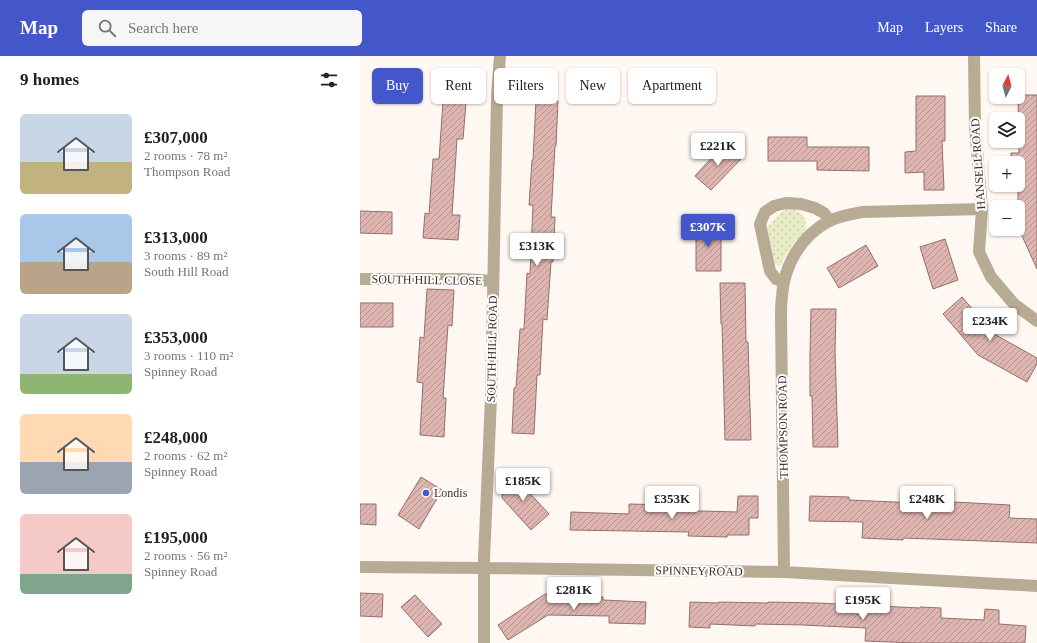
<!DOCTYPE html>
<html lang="en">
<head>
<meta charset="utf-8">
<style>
  :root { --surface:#fff; --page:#f6f6f6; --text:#202124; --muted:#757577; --accent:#4356ca }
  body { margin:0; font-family:"Times New Roman",serif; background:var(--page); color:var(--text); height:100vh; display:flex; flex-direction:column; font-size:15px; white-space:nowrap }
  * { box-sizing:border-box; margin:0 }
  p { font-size:13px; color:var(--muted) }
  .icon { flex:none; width:22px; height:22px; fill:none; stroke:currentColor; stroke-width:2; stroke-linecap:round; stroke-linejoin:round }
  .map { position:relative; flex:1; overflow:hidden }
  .side { display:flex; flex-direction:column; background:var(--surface); width:360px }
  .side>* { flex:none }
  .banner { position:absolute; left:12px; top:12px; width:380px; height:36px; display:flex; gap:8px }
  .needle { width:26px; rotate:6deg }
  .controls { position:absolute; left:629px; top:12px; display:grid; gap:8px }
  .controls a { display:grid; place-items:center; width:36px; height:36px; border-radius:6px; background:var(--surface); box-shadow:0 1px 3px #0004; font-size:20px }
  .price { position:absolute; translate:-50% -34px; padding:0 9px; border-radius:4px; background:#fff; color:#222; font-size:13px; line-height:26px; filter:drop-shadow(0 1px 2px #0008) }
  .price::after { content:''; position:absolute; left:50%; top:24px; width:12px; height:9px; margin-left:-6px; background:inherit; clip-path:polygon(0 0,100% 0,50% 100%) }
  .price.active { background:var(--accent); color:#fff }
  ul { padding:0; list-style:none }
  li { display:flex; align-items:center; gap:12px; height:100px; padding:0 20px }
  li span { display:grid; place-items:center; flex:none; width:112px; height:80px; border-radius:6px; color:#555 }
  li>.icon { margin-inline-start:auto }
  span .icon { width:48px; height:48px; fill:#fffc; stroke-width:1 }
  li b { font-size:17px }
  h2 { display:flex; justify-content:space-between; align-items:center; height:48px; padding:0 20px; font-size:17px }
  .pill { padding:0 14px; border-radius:6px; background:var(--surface); box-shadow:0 1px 3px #0004; font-size:14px; line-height:36px }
  .pill.active { background:var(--accent); color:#fff }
  header { display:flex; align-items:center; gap:24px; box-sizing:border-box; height:56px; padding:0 20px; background:var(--accent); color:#fff }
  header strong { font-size:19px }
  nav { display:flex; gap:22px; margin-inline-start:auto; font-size:14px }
  .search { width:280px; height:36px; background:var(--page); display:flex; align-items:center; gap:10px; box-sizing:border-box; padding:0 14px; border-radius:6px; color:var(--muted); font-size:15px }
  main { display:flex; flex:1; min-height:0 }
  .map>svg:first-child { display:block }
  .grass { fill:url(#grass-dots) }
  .building { fill:url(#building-hatch); stroke:#956f6b }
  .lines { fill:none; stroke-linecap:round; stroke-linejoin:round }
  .minor { stroke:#b7ab93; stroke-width:12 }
  .poi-dot { fill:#4356ca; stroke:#fff; stroke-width:1.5 }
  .labels { text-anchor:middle; stroke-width:4; stroke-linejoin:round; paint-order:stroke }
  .street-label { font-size:12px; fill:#3c2e26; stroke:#fff }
  .poi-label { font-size:12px; fill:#3c2e26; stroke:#fff; text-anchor:start }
</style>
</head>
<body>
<header>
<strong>Map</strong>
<div class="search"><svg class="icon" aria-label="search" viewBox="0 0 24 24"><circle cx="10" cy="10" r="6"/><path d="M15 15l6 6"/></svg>Search here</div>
<nav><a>Map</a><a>Layers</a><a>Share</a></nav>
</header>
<main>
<section class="side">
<h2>9 homes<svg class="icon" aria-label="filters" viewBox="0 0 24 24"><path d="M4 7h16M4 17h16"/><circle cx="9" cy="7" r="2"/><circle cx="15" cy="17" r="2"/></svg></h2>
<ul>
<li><span style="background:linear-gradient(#c9d6e8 60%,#c2b280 0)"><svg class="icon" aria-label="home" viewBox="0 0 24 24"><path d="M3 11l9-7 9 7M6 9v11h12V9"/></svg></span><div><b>£307,000</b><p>2 rooms · 78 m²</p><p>Thompson Road</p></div></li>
<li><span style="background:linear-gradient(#a9c7e8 60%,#b9a48a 0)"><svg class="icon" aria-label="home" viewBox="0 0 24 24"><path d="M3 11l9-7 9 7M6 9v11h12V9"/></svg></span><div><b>£313,000</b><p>3 rooms · 89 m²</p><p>South Hill Road</p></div></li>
<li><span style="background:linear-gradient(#c9d6e8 75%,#8fb573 0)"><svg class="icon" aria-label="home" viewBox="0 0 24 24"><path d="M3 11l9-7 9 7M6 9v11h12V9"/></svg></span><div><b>£353,000</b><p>3 rooms · 110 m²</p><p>Spinney Road</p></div></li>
<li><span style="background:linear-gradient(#ffd9b3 60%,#9aa5b1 0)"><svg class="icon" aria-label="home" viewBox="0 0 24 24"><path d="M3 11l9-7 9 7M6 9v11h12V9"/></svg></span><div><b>£248,000</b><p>2 rooms · 62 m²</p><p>Spinney Road</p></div></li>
<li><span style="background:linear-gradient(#f6c9c9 75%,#7fa58c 0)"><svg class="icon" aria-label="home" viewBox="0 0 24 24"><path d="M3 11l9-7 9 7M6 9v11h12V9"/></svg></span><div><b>£195,000</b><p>2 rooms · 56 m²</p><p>Spinney Road</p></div></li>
</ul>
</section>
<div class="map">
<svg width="677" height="587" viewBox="0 0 677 587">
  <defs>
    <pattern id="grass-dots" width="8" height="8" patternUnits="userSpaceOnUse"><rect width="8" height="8" fill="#e8ecc6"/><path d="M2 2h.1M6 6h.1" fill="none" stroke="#c8cbaa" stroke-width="1.8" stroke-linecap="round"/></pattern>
    <pattern id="building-hatch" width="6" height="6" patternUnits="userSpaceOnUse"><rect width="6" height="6" fill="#deb5b0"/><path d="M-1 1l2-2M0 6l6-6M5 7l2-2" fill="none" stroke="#b5948f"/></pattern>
  </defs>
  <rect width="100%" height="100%" fill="#fef7f2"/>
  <path class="grass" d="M432,153C439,156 445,158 446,167C446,170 446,174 444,177C442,180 437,182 435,185C429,193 425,201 420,210L415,208L407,171L424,154Z"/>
  <path class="building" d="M658,39H677V213L658,171V134H652V129H658V107H651V97H659Z
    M556,40H585V85H582L584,134H564V116L545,117V96L556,95Z
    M176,44L198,45L196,90H195L191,161H195L193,206H191L187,264L183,263L180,319H177L174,378L152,377L154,332H156L160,273H164L167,217L170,218L173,149H169L172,104H173Z
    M83,46L106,47L103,83H97L92,159H100L98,184L63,182L65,157L69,158L73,103H79Z
    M408,81H447V91H509V115L457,114V105H408Z
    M364,88L381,103L351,134L335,120Z
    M0,155L32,156V178L0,177Z
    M336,168H361V215H336Z
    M585,183L598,224L573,233L560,191Z
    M506,189L518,210L479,232L467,212Z
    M360,227H385L386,286H388L391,384H365L362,268H361Z
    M67,233L94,234L92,270L88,269L83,342H86L84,381L60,379L63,327L57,326L60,281L64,282Z
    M602,241L634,278L677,302V308L667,326L618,299L583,258Z
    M0,247H33V271H0Z
    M451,253H476L475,295L478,391H453L452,340H450V299Z
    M61,421L82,434L59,473L38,459Z
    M144,421L165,423L164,431L189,458L171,474L142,442Z
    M378,440H398V462H389V479H368L367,481L328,480L329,476L210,474L211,456L269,458V448L309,449L308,454L377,456Z
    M450,440L489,441V444L556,447V444L650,449L649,462L677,463V487L543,482V484L502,482L503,466L449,465Z
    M0,448H16V469L0,468Z
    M0,537L23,538L22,561L0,560Z
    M185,538L243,541V544L286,546L285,568L249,567V560L188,559L148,584L138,569Z
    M55,539L82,568L68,581L41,551Z
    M330,546L359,547V546L408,547V546L457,547L560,552V551L581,552V562L624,564L625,553L639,554V568L666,570L665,587H555L505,585L506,572L443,569L395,568V570L350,568V572L329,571Z"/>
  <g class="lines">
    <path class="minor" d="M614,0L615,71L622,153L619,196L631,221L654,248L677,265
      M0,223H103L133,225
      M424,226L416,223L410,215L400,168L405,156L414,150L426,147L441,148L455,152L464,157L470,165
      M0,511L124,512L424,516L677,530
      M424,516L421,261C421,254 421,247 422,240C424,209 441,180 469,165C479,160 491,158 502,156L622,153
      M124,587V503L131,342L137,41L140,0"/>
  </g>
  <circle class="poi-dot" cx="66" cy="437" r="4"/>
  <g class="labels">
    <g class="street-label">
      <text transform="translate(618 108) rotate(-94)" y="4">HANSELL ROAD</text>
      <text transform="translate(67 224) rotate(1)" y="4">SOUTH HILL CLOSE</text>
      <text transform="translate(132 293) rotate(-89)" y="4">SOUTH HILL ROAD</text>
      <text transform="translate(423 371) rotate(-91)" y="4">THOMPSON ROAD</text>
      <text transform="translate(339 515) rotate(1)" y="4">SPINNEY ROAD</text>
    </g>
    <g class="poi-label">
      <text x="74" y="441">Londis</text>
    </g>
  </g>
</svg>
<div class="controls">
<a><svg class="needle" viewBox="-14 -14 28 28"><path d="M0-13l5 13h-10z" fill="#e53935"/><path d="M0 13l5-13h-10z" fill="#757577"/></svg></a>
<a><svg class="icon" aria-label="layers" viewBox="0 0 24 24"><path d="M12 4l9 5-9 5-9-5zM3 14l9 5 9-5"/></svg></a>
<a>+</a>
<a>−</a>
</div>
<b class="price" style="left:358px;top:111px">£221K</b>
<b class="price active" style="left:348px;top:192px">£307K</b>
<b class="price" style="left:177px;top:211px">£313K</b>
<b class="price" style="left:630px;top:286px">£234K</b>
<b class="price" style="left:163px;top:446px">£185K</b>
<b class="price" style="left:312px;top:464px">£353K</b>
<b class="price" style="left:567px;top:464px">£248K</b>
<b class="price" style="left:214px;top:555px">£281K</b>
<b class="price" style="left:503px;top:565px">£195K</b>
<div class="banner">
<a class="pill active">Buy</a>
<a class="pill">Rent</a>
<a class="pill">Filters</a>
<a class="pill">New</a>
<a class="pill">Apartment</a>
</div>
</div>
</main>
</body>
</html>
